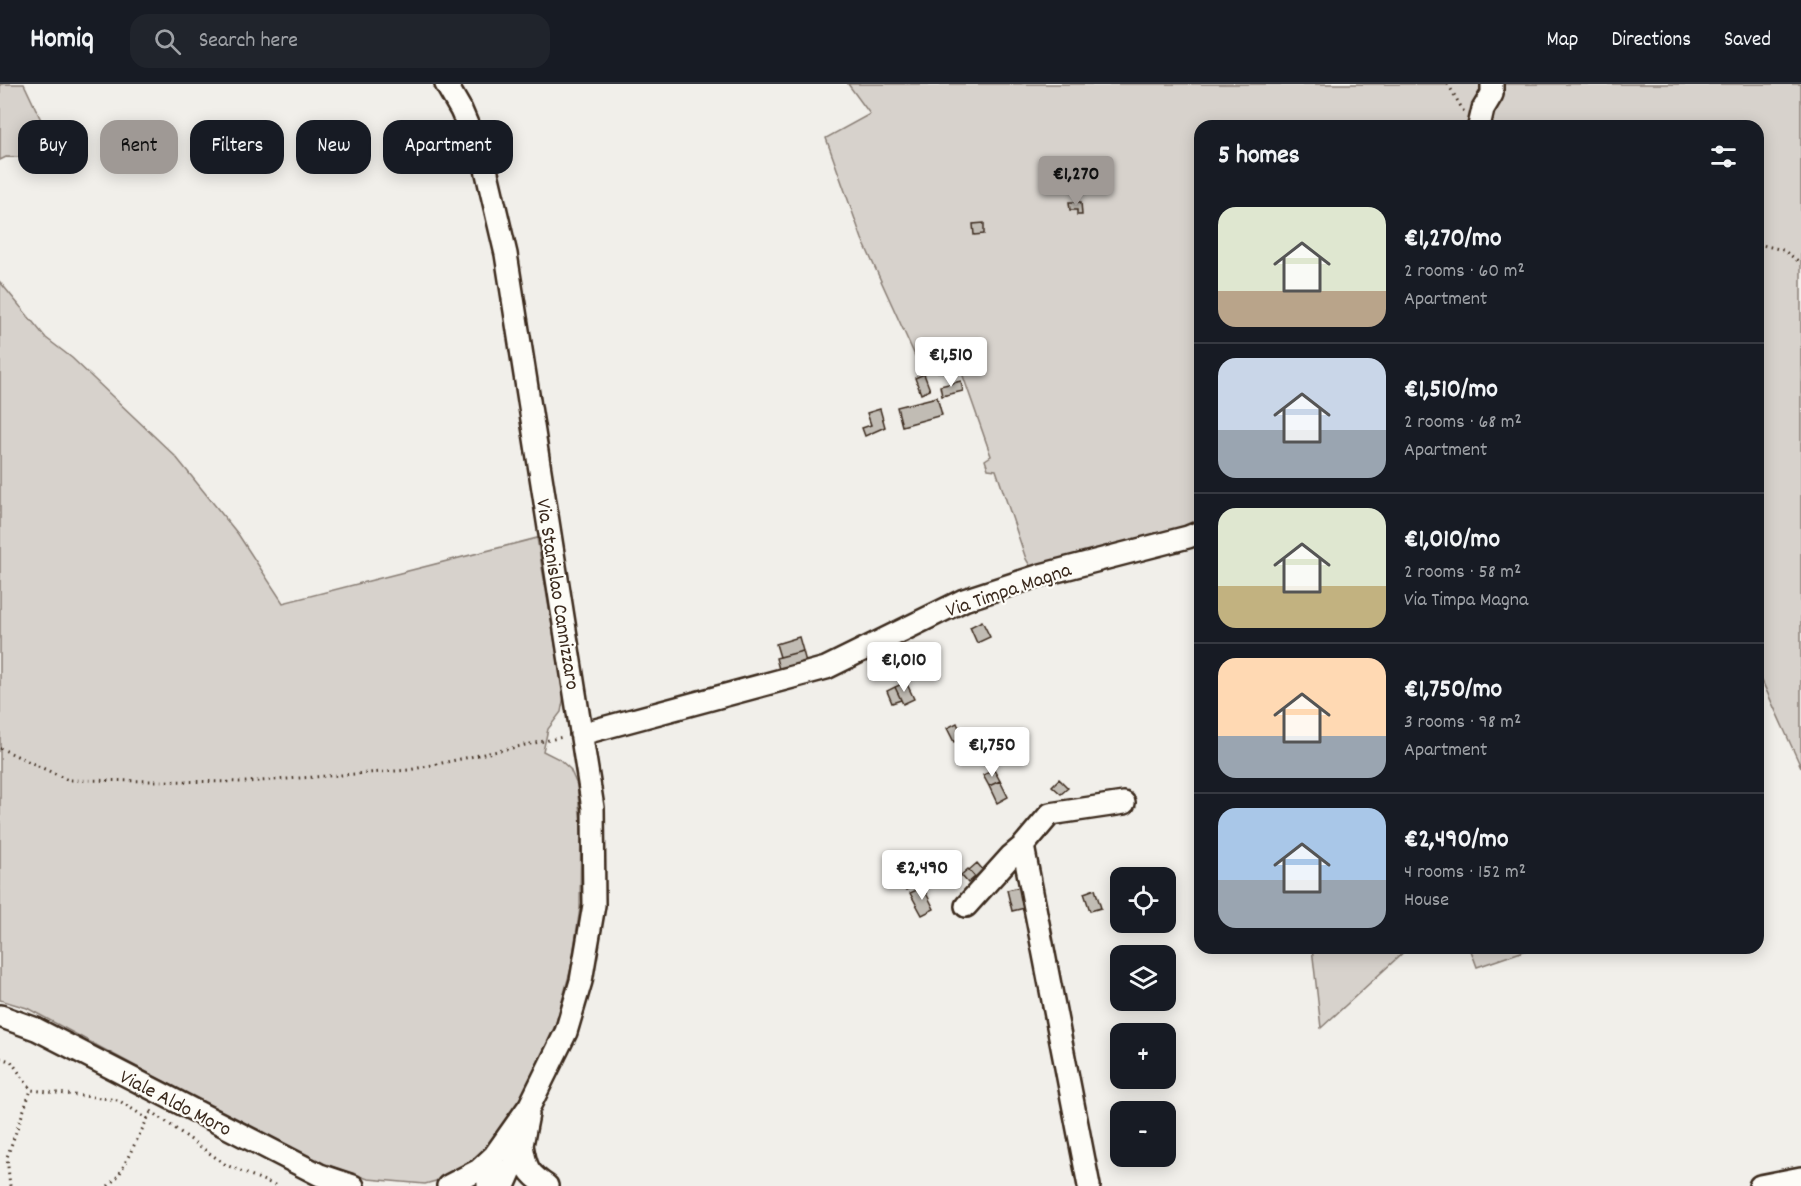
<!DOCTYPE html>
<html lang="en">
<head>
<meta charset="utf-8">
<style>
  :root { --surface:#171b24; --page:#20242c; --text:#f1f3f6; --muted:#9ea1a6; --line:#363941; --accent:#9f9995 }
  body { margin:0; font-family:Dekko,sans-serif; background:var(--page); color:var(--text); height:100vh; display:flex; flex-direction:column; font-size:22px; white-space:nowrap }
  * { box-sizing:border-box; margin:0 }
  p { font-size:20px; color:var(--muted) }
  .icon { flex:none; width:33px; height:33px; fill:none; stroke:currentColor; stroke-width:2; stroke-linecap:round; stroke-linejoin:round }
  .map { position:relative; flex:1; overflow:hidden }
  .side { position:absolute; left:1194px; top:36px; width:570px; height:834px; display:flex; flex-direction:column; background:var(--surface); border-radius:18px; box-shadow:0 3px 15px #0003 }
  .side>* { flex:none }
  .banner { position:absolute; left:18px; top:36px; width:570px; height:54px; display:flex; gap:12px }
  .buttons { position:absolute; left:1110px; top:783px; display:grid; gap:12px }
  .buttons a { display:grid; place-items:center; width:66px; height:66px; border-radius:12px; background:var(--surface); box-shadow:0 3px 15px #0003; font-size:30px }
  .price { position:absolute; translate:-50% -51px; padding:0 14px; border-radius:6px; background:#fff; color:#222; font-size:20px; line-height:39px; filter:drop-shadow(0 2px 3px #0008) }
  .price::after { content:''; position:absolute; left:50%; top:36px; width:18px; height:14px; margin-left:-9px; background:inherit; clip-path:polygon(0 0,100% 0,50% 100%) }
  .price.selected { background:var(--accent); color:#111 }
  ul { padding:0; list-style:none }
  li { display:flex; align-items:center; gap:18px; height:150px; padding:0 24px }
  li+li { border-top:2px solid var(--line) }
  li span { display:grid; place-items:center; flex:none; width:168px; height:120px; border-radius:18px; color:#555 }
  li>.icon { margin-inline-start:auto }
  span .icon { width:72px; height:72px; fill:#fffc; stroke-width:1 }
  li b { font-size:26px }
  h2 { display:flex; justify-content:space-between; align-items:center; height:72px; padding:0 24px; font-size:26px }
  .pill { padding:0 21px; border-radius:18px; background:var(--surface); box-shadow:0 3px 15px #0003; font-size:21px; line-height:54px }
  .pill.selected { background:var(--accent); color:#111 }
  header { display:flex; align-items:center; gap:36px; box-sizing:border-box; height:84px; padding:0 30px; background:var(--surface); border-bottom:2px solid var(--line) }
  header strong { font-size:28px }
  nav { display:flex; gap:33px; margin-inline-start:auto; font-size:21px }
  .search { width:420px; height:54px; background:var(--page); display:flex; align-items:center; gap:15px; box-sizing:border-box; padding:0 21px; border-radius:18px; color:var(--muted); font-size:22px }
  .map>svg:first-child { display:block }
  .green { fill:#d7d2cc; stroke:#897e75; stroke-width:1.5 }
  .building { fill:#c1bcb4; stroke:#3b2a1e; stroke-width:1.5 }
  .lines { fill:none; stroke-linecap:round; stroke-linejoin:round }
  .minor-casing { stroke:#3b2a1e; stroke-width:26 }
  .path { stroke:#3b2a1e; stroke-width:3; stroke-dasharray:1.5 4.5; stroke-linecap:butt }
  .minor { stroke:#fdfcf7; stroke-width:21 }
  .labels { text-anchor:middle; stroke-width:4.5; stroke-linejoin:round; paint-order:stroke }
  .street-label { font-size:21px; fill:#3b2a1e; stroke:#fdfcf7 }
</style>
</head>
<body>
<header>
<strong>Homiq</strong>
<div class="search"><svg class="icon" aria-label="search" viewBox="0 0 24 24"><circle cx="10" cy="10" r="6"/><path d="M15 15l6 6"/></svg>Search here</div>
<nav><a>Map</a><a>Directions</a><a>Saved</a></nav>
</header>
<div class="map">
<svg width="1801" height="1102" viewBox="0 0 1801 1102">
  <rect width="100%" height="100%" fill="#f1efea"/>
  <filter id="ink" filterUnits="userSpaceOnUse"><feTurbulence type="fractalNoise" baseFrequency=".0167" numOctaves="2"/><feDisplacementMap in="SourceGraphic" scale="12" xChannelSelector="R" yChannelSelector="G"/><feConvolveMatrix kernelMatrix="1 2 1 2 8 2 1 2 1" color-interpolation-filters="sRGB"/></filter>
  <g filter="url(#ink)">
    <path class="green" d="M0,0H24L59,74L6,73L0,76Z
      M848,0H1486L1475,42H1200V443L1033,487L1026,475L996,386L988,385L985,376L991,372L962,289L922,287L862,155L826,54L870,30Z
      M1497,0H1801V683L1758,588V42H1485Z
      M0,198L46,254L72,274L176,373L238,450L283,519L537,454L564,612L561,628L548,645L543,667L559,675L570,685L577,701L581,740L580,824L571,884L556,939L522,1016L505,1046L479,1074L443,1095L425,1100L368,1095L309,1075L27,924L0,916Z
      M1312,864H1408L1321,944Z
      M1470,864H1533L1477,883Z"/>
    <path class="building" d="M1069,118H1081L1082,131H1077V126H1070Z
      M984,139V150L974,151L973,140Z
      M924,290L930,306L921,310L915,294Z
      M961,297L963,307L942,312L940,302Z
      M937,313L942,331L902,342L897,323Z
      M880,325L885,343L865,352L862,344L871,341L867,329Z
      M982,537L990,553L977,559L970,543Z
      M799,553L803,567L780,573L776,560Z
      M803,567L807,582L780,589L776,574Z
      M906,598L914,615L903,620L895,603Z
      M895,603L901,616L892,619L887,607Z
      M957,639L963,653L954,658L947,644Z
      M994,686L1000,697L989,702L983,691Z
      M1059,695L1068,704L1061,710L1052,702Z
      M1000,697L1008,713L997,719L989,702Z
      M977,779L983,786L975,793L969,786Z
      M912,785L920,799L906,806L898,792Z
      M968,785L975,793L968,799L961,791Z
      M923,803L934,825L922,831L910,809Z
      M1020,803L1025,824L1012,827L1007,806Z
      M1095,805L1101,824L1090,827L1084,809Z"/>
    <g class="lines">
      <defs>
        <path id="minor" d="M446,0L461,26L486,85L506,170L593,724L594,821L581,897L566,948L530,1021L494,1072L488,1091V1102
          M1479,42L1483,25L1492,10V0
          M581,650L826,584L964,516L1041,491L1188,453L1200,448
          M966,822L1011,772L1023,762
          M0,932L36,945L320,1091L353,1102
          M522,1061C526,1085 528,1089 547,1102
          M448,1102L479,1086L494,1072
          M504,1102L522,1061L528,1030
          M1089,1102L1023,762L1050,730L1124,719
          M1760,1102L1801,1094"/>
      </defs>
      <use href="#minor" class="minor-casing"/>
      <path class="path" d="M1448,0L1464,28
        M1758,160L1783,166L1801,179
        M0,664L68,696L246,698L409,686L563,653
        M0,974L11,977L31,1006L118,1016L148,1035
        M151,1027L226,1081L277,1102
        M10,1102L7,1073L31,1006
        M108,1102L119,1091L152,1026"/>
      <use href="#minor" class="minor"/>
    </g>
  </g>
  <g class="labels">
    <g class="street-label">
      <text transform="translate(1008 505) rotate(-19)" y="7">Via Timpa Magna</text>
      <text transform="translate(559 510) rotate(81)" y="7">Via Stanislao Cannizzaro</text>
      <text transform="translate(176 1018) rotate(27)" y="7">Viale Aldo Moro</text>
    </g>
  </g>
</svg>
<div class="buttons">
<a><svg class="icon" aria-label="locate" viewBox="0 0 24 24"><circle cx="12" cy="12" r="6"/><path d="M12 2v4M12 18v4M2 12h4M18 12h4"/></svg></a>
<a><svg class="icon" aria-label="layers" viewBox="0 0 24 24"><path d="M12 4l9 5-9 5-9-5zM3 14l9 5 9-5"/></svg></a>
<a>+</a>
<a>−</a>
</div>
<b class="price selected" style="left:1076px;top:123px">€1,270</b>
<b class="price" style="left:951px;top:304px">€1,510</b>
<b class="price" style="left:904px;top:609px">€1,010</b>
<b class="price" style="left:992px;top:694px">€1,750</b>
<b class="price" style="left:922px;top:817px">€2,490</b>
<div class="banner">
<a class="pill">Buy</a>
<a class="pill selected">Rent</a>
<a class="pill">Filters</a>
<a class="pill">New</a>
<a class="pill">Apartment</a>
</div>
<section class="side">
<h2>5 homes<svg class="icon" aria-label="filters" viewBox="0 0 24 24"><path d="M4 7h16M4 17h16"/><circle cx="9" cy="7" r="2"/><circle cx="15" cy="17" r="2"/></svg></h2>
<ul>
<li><span style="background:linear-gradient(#dfe7d0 70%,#b9a48a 0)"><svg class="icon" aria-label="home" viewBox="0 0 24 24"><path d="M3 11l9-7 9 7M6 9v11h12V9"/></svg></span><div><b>€1,270/mo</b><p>2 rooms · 60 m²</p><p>Apartment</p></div></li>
<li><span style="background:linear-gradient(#c9d6e8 60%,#9aa5b1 0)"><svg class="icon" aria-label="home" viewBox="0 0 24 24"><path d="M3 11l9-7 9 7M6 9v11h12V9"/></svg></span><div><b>€1,510/mo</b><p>2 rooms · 68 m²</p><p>Apartment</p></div></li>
<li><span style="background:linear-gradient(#dfe7d0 65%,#c2b280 0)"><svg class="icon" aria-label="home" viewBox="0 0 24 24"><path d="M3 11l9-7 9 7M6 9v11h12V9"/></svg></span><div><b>€1,010/mo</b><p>2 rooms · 58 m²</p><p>Via Timpa Magna</p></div></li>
<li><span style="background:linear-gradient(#ffd9b3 65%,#9aa5b1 0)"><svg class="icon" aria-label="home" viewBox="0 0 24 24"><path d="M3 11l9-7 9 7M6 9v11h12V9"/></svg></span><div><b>€1,750/mo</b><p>3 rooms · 98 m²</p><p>Apartment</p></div></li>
<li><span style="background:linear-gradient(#a9c7e8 60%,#9aa5b1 0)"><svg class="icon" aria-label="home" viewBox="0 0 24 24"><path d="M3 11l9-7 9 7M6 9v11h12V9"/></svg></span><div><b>€2,490/mo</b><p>4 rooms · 152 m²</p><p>House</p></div></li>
</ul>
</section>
</div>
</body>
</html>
